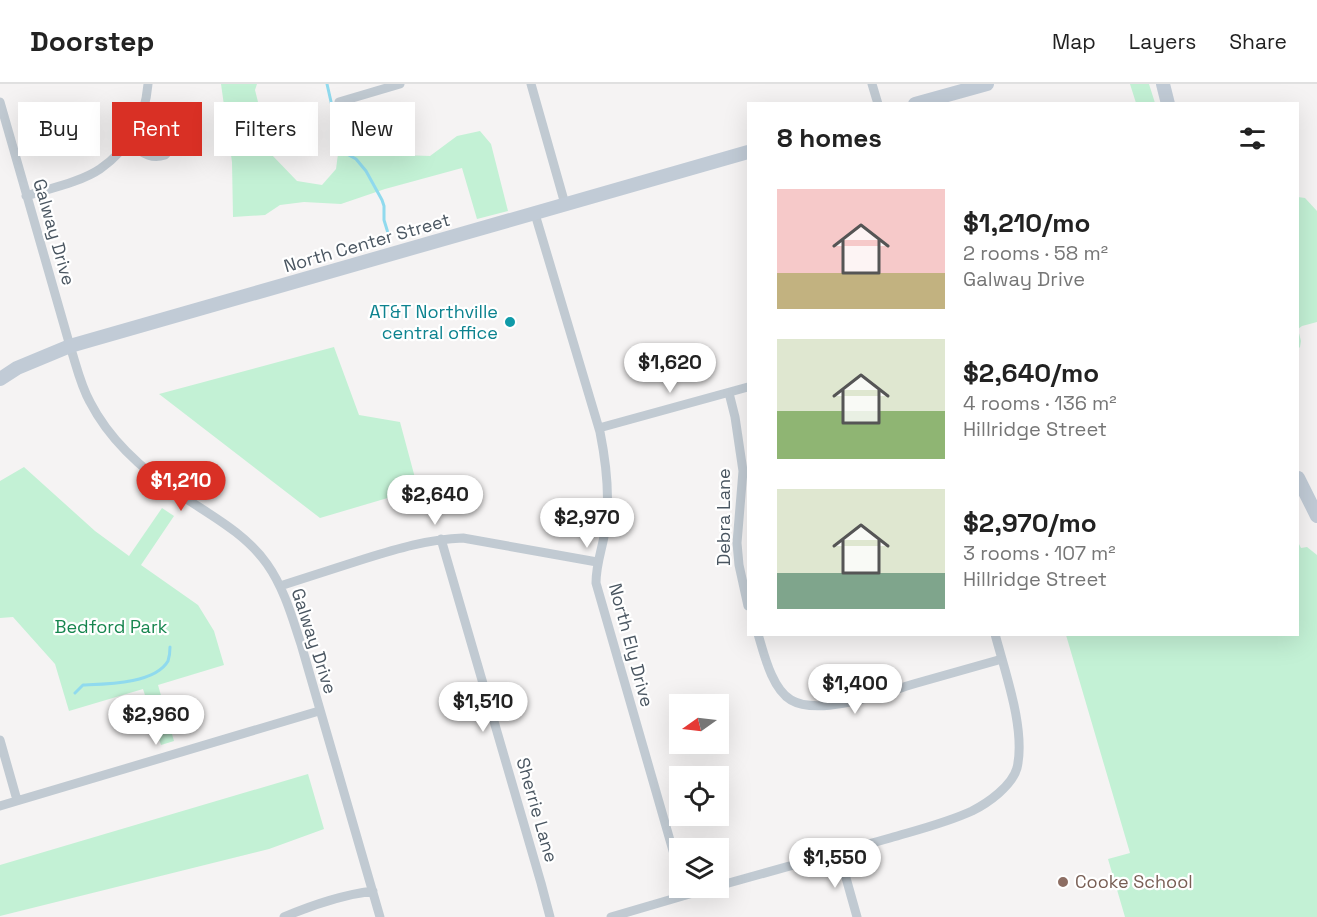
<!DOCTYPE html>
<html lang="en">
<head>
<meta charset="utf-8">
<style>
  :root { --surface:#fff; --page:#f6f6f6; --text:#222; --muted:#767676; --line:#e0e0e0; --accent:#d93025 }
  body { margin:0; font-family:"Space Grotesk",sans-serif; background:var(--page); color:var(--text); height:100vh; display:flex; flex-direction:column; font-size:22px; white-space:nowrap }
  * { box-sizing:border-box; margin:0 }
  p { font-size:20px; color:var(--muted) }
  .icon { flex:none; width:33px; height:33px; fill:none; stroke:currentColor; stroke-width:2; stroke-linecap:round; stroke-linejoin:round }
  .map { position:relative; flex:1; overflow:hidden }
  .sheet { position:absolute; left:747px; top:18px; width:552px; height:534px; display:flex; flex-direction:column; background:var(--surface); border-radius:0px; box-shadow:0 6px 24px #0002 }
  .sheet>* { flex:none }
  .top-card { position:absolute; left:18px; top:18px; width:570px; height:54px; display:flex; gap:12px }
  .needle { width:39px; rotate:256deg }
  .fabs { position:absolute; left:669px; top:610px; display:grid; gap:12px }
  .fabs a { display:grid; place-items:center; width:60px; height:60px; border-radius:0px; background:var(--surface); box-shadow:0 6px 24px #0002; font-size:30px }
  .price { position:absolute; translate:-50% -51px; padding:0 14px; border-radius:21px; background:#fff; color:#222; font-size:20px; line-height:39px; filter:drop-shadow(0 2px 3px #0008) }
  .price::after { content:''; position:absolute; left:50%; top:36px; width:18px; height:14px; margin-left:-9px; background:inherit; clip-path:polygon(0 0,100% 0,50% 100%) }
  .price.on { background:var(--accent); color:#fff }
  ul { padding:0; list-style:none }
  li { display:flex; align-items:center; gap:18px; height:150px; padding:0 30px }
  li span { display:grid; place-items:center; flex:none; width:168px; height:120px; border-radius:0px; color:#555 }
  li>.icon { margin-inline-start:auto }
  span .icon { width:72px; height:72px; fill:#fffc; stroke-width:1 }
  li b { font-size:26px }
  h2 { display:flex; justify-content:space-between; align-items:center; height:72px; padding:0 30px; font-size:26px }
  .chip { padding:0 21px; border-radius:0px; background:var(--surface); box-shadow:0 6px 24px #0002; font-size:21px; line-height:54px }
  .chip.on { background:var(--accent); color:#fff }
  header { display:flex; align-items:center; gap:36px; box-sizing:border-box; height:84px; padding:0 30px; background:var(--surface); border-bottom:2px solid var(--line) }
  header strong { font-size:28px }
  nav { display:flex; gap:33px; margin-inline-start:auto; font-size:21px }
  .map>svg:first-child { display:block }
  .green { fill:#c3f1d5 }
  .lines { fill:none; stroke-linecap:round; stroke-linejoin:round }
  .stream { stroke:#90daee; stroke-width:3 }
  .street { stroke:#c1cad2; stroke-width:9 }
  .secondary { stroke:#c1cbd6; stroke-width:14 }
  .culture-dot { fill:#0f9aa8; stroke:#fff; stroke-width:2 }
  .education-dot { fill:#8d6e63; stroke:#fff; stroke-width:2 }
  .labels { text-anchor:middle; stroke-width:4.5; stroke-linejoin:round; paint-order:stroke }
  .street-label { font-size:18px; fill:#4a5661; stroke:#fff }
  .culture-label { font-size:18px; fill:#0d838f; stroke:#fff; text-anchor:end }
  .park-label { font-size:18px; fill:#17864f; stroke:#fff }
  .education-label { font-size:18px; fill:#785e54; stroke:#fff; text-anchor:start }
</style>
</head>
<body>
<header>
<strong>Doorstep</strong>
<nav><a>Map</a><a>Layers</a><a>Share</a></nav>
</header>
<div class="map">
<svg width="1317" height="833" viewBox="0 0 1317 833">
  <rect width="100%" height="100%" fill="#f5f3f3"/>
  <path class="green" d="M221,0H257L255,6L271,70L297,97L322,101L336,85L338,70L350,62L364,66L399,71L430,72L457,52L480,47L491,60L508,127L477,135L462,84L385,105L341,120L304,118L280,121L265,131L233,133L232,78Z
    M1130,0H1149L1155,19H1136Z
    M1298,113L1305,114L1317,127V238L1302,242L1298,245L1301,257L1300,263L1298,265Z
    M334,263L359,331L400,338L418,405L320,434L159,310Z
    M24,383L95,447L129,472L162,424L174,432L141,481L198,521L214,547L224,581L158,601L174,657L161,661L143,605L69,627L55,580L13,533L0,534V397Z
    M1298,458L1301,464L1307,463L1317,471V833H1125L1108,775L1130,769L1066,551L1298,550Z
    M308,690L324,745L269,765L0,832V781Z"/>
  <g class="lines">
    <path class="stream" d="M327,0L341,62L347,70L356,75L366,87L382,116L384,122V136L388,149
      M75,609L83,601C105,600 155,600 168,577C169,574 170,567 170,563"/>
    <path class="street" d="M531,0L565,120
      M872,0L878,20
      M0,18L70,262C76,280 80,300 90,318C110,357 145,388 182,412C212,432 246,450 267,480C284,504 292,533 301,560L380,833
      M339,18L400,0
      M128,59C141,67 149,76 165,71C186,51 156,40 141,33
      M26,112C48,105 81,98 100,85C129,65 145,35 148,0
      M535,130L600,348C606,378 610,409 606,440C604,461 596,477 596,499L680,791
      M729,309L735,333L743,387L737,459L739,481L748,522
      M599,344L748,303
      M441,455L541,799L550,833
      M280,502C308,493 336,484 364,475C396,465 429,455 463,454L597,478
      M758,550C764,570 772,605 791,616C820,633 886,608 917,599C945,591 973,583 1002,575
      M0,656L17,716
      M0,722L319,627
      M839,769L857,833
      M718,802C776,786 833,770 890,754C917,746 946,739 972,727C988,719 1012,702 1017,684C1026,646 1005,588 995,550
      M284,833C312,821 342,811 373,807
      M611,833L710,804"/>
    <path class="secondary" d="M1163,0L1168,20
      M915,20L987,0
      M0,295L17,284L70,262L748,68
      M1298,394L1317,432"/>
  </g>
  <circle class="culture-dot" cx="510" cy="238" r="6"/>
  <circle class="education-dot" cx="1063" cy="798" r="6"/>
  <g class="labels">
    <g class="street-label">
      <text transform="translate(54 148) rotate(74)" y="6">Galway Drive</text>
      <text transform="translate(367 159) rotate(-16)" y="6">North Center Street</text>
      <text transform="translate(724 433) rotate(-90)" y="6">Debra Lane</text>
      <text transform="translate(314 557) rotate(72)" y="6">Galway Drive</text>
      <text transform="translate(631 561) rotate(75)" y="6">North Ely Drive</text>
      <text transform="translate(537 726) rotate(74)" y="6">Sherrie Lane</text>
    </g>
    <g class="culture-label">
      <text x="498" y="234">AT&amp;T Northville<tspan x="498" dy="21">central office</tspan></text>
    </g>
    <g class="park-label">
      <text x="111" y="549">Bedford Park</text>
    </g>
    <g class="education-label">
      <text x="1075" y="804">Cooke School</text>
    </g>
  </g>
</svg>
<div class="fabs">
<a><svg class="needle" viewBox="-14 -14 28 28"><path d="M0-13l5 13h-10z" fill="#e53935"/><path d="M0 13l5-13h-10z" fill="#767676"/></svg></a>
<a><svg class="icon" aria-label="locate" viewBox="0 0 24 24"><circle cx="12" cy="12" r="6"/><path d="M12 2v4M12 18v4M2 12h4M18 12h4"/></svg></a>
<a><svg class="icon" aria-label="layers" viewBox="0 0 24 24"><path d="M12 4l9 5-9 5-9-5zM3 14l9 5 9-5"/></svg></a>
</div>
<b class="price" style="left:670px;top:310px">$1,620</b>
<b class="price on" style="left:181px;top:428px">$1,210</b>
<b class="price" style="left:435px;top:442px">$2,640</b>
<b class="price" style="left:587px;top:465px">$2,970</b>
<b class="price" style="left:855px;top:631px">$1,400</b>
<b class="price" style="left:483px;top:649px">$1,510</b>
<b class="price" style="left:156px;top:662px">$2,960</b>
<b class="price" style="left:835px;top:805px">$1,550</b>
<div class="top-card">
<a class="chip">Buy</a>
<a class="chip on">Rent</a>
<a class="chip">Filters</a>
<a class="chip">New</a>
</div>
<section class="sheet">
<h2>8 homes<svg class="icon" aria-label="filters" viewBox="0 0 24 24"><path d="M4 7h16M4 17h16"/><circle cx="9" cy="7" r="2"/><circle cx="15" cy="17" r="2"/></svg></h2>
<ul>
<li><span style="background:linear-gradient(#f6c9c9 70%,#c2b280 0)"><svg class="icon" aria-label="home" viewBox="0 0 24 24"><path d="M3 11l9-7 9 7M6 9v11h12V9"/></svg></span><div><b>$1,210/mo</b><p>2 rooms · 58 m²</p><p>Galway Drive</p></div></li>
<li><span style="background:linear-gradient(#dfe7d0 60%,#8fb573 0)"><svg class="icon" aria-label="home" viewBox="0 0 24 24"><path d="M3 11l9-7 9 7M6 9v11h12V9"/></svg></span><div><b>$2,640/mo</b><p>4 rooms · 136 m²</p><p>Hillridge Street</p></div></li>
<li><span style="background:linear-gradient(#dfe7d0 70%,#7fa58c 0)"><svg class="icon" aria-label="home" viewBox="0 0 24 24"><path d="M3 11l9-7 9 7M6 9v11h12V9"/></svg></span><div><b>$2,970/mo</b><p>3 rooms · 107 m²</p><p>Hillridge Street</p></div></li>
</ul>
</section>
</div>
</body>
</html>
